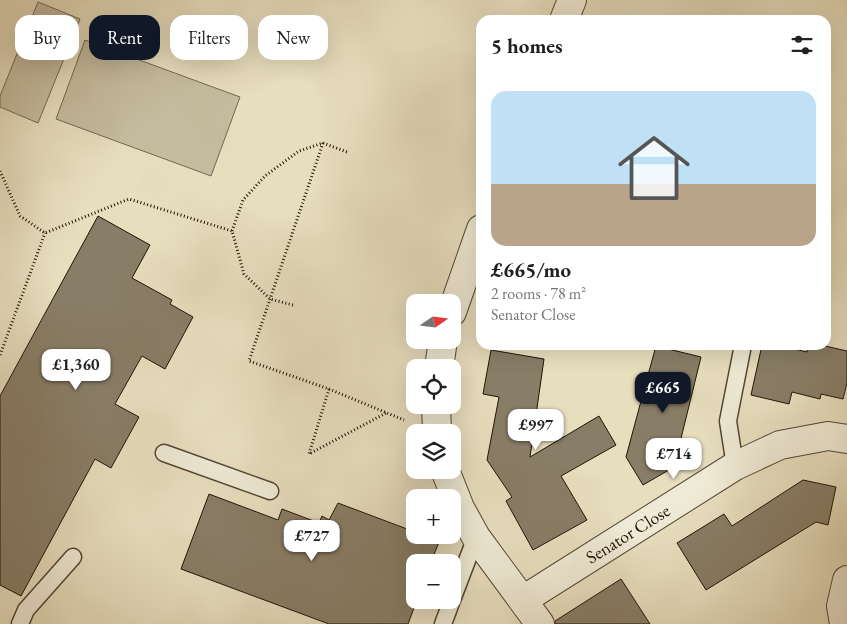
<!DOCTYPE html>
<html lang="en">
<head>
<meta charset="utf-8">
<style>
  :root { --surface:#fff; --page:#f2f2f2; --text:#202124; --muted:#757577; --line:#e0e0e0; --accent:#111827 }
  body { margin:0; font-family:"EB Garamond",serif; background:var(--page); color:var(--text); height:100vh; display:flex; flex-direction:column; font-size:19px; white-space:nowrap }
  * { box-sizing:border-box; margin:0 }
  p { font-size:16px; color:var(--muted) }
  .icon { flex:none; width:28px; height:28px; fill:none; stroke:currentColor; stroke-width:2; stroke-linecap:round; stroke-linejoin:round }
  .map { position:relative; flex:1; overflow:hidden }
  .drawer { position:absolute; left:476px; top:15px; width:355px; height:335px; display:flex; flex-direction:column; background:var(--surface); border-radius:15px; box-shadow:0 5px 20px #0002 }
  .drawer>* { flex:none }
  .banner { position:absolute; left:15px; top:15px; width:386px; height:45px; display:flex; gap:10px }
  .needle { width:32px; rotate:76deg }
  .buttons { position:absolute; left:406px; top:294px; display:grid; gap:10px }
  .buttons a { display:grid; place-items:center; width:55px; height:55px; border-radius:10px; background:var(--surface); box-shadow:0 5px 20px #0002; font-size:25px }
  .price { position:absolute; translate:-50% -42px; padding:0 11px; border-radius:10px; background:#fff; color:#222; font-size:16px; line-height:32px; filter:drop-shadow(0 1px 2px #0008) }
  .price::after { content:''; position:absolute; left:50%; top:30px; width:15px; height:11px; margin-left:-8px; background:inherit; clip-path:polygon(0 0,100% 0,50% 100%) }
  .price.active { background:var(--accent); color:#fff }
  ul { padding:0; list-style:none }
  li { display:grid; align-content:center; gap:10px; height:265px; padding:0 15px }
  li+li { border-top:1px solid var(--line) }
  li span { display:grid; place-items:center; height:155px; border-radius:15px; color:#555 }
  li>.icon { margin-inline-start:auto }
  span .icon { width:90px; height:90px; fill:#fffc; stroke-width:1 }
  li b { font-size:21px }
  h2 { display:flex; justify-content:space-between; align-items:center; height:60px; padding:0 15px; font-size:21px }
  .pill { padding:0 18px; border-radius:15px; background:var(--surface); box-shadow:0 5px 20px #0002; font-size:18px; line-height:45px }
  .pill.active { background:var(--accent); color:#fff }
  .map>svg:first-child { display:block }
  .green { fill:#c5bc9f; stroke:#736852 }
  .building { fill:#887d66; stroke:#211406 }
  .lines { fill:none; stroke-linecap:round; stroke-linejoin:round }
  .service-casing { stroke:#524634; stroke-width:19 }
  .minor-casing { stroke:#524634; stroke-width:30 }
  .path { stroke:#211406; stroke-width:3; stroke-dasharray:1 2.5; stroke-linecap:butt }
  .service { stroke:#efead5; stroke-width:16 }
  .minor { stroke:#efead5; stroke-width:28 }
  .labels { text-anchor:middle; stroke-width:4; stroke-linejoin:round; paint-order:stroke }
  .street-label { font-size:18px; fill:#211406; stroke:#efead5 }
</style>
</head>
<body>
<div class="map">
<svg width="847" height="624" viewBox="0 0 847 624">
  <rect width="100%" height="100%" fill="#e7debe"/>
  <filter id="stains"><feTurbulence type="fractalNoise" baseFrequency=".004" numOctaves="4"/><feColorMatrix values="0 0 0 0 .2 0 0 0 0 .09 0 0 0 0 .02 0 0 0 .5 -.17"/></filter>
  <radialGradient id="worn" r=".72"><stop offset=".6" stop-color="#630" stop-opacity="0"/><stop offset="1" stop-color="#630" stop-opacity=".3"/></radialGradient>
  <path class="green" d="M38,2L80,19L38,123L0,107V96Z
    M85,40L240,97L211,176L56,119Z"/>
  <path class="building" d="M98,216L150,245L132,278L172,300L170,304L193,317L165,369L142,356L115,404L139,417L111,468L95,459L21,596L0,585V396Z
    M762,345H777L807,352L808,345H821L847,351V383L843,399L821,394L820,399L792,392L789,404L751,395Z
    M656,346L701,357L674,467L643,485L626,457L644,390L664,378L648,375Z
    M491,350L544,359L530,457L599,416L616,445L561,476L587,520L533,550L506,501L512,497L487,460L499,397L483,394Z
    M803,480L836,487L828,525L816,522L706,590L677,543L724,514L732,526Z
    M209,494L278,520L282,509L319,523L322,516L329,520L338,503L415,532V535H422L439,542L431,562H415V600H417L408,624H329L181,569Z
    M621,579L650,624H555V621Z"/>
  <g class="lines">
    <defs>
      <path id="service" d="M164,453L270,491
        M735,466L728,421L743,345
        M452,600L476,537
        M20,624L26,610L73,557
        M443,624L452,600"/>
      <path id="minor" d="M564,20L572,0
        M452,312L481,229
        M439,368L443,340
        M436,405L437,432
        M445,470L460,508L476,537L540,624
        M523,600L735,466L780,445L828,436L847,439
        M844,624L841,606L847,580"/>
    </defs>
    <use href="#service" class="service-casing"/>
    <use href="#minor" class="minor-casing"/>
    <path class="path" d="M323,143L249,361L329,389L404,420
      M0,171L20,216L45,233L129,199L232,231L244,274L270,299L293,305
      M232,231L243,200L265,176L299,151L323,143L347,152
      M0,355L45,233
      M329,389L309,454L386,413"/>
    <use href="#service" class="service"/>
    <use href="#minor" class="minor"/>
  </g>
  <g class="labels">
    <g class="street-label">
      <text transform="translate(628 534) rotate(-32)" y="6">Senator Close</text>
    </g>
  </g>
  <rect width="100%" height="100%" filter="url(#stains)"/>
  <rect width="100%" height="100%" fill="url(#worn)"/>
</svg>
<div class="buttons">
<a><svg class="needle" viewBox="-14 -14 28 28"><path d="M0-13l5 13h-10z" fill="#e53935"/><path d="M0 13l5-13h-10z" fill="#757577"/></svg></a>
<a><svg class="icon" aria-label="locate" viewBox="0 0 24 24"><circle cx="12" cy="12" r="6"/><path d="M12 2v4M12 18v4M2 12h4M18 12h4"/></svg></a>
<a><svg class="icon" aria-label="layers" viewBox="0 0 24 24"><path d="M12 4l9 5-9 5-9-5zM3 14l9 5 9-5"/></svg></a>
<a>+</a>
<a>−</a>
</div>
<b class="price" style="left:76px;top:391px">£1,360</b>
<b class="price active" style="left:663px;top:414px">£665</b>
<b class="price" style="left:536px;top:451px">£997</b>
<b class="price" style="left:674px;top:480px">£714</b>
<b class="price" style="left:312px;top:562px">£727</b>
<div class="banner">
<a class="pill">Buy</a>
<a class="pill active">Rent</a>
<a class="pill">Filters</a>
<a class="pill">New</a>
</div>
<section class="drawer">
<h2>5 homes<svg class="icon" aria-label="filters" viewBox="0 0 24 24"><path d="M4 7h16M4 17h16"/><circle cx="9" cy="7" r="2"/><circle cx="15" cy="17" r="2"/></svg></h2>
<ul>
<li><span style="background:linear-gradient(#bfe0f5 60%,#b9a48a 0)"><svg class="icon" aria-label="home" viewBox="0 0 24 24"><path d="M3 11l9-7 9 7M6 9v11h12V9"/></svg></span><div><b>£665/mo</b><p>2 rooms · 78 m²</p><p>Senator Close</p></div></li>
</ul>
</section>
</div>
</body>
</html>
